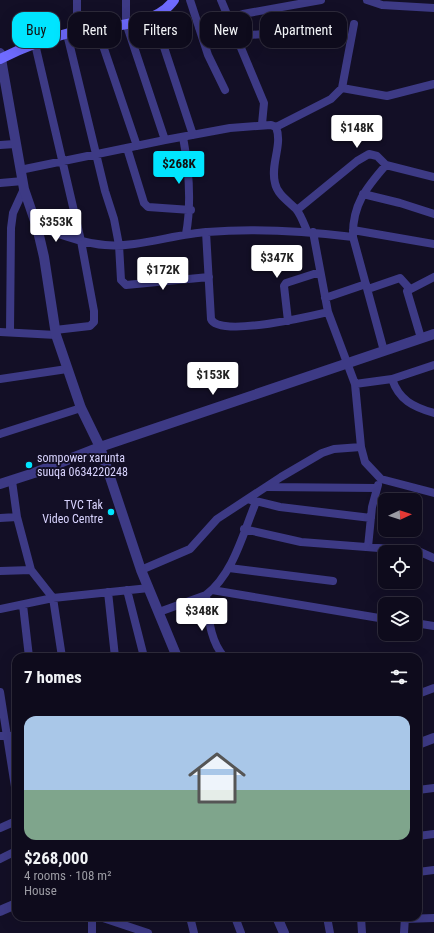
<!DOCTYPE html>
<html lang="en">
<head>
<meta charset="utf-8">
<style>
  :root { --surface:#0e0b1c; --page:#1c1929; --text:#f1f3f6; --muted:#9b9ba3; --line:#2e2b3b; --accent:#00e5ff }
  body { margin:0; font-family:"Roboto Condensed",sans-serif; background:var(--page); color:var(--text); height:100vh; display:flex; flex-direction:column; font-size:15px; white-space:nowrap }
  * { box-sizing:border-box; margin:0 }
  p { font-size:13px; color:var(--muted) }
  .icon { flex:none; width:22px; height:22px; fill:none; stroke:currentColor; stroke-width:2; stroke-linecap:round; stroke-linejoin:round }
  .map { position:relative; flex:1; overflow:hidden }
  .details { position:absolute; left:12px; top:653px; width:410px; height:268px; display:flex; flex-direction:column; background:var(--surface); border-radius:12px; box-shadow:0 4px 16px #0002,0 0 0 1px var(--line) }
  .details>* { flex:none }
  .hud { position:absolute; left:12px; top:12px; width:410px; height:36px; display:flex; gap:8px }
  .needle { width:26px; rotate:86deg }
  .fabs { position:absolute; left:378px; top:493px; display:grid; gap:8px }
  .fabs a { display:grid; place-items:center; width:44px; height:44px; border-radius:8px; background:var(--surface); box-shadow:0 4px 16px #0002,0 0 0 1px var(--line); font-size:20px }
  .price { position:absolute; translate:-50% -34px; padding:0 9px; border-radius:4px; background:#fff; color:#222; font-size:13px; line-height:26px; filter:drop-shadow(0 1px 2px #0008) }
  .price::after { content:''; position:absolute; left:50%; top:24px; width:12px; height:9px; margin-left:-6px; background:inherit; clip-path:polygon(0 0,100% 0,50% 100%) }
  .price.active { background:var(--accent); color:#111 }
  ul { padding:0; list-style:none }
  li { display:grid; align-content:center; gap:8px; height:212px; padding:0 12px }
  li span { display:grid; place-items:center; height:124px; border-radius:12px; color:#555 }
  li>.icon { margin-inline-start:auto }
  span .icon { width:72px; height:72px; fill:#fffc; stroke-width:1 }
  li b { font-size:17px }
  h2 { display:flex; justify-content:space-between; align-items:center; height:48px; padding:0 12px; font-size:17px }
  .tag { padding:0 14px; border-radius:12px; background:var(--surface); box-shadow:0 4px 16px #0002,0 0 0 1px var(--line); font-size:14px; line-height:36px }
  .tag.active { background:var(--accent); color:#111 }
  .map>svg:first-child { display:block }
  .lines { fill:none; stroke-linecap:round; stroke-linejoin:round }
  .minor { stroke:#3d3a85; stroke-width:8 }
  .tertiary { stroke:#3d3a85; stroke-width:10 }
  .secondary { stroke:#6f6bff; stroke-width:10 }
  .poi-dot { fill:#00e5ff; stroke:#130f26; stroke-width:1.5 }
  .labels { text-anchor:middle; stroke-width:4; stroke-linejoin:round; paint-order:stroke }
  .poi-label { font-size:12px; fill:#d9d4ff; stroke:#130f26; text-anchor:start }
</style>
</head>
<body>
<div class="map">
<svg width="434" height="933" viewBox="0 0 434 933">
  <rect width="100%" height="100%" fill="#130f26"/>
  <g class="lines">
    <path class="minor" d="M126,0V23L165,140
      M190,0L208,55L225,90
      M221,0L264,103L262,124
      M367,0L382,5L434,8
      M154,17L193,135
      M97,28L137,146
      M199,28L243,14L321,0
      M77,31V0
      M67,34L105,191L114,219L119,245L121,280L126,285L209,277
      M236,36L318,30
      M35,44L81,241L94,311V322L90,326L55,330
      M342,88L387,96L434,84
      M276,127L331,99L342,88L354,24
      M183,137C189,169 192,201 186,234
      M0,145L15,144
      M127,148L144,203L148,207L191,210
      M20,170L165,140L230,128L271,125L276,127C283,145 270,164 275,183C277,194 288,201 296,209C301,215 304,224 307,231
      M0,183L23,181
      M363,194L400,203L434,214
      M297,210L357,161L369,154L377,156L386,165L434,177
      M37,227C60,234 81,243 105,245C135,248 176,234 207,232C256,228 304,231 353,237
      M353,230L434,244
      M206,232L211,319C218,338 311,316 328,312
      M313,232L328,312L355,384L361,447L365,462L381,479L434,493
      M368,289L400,278L409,288
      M325,298L366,284
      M288,321L284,286L286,283L320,272
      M0,332L56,335
      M10,332L11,228L13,213L24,189
      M421,338L407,291L434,277
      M384,351L353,237C352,205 366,188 386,165
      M0,379L67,369
      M392,379C399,400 413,407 434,413
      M355,384L392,379L434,365
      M0,434L81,408
      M12,481L17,517L31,570L53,598L62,657
      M267,487L376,488
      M251,500L280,507L371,518
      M0,518L17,517
      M244,529L301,542L418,551L434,558
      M368,547L372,507L378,485
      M229,568L333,581
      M141,570L190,549L217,519L281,477L322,453L334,449L361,447
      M0,571L31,570
      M127,590L144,657
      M212,590L385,619
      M108,592L115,657
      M206,595C209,617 209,639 224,657
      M23,605L29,657
      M0,609L53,598L149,588
      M159,612L206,595C234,573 243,533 256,502
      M415,623L434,626
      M0,692L16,793
      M418,694L434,688
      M0,736H16
      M418,790L434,788
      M0,828L16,821
      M418,836L434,834
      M0,859L16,851
      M418,872L434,870
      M100,917L148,933
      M190,917L194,933
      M235,917L241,933
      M327,917L330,933
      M361,917L362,933
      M404,919L434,918
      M92,933V917
      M404,933L405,917"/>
    <path class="tertiary" d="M0,53L24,189L37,227L44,257L56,335L81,408L100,447L141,570L177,657
      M0,484L34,473L100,447L434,334
      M418,744L434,738
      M0,911L16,904
      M277,917L284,933"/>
    <path class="secondary" d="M0,59C22,48 45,39 69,33C101,25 154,29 174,0"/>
  </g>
  <g class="poi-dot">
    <circle cx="29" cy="465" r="4"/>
    <circle cx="111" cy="512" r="4"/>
  </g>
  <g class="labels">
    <g class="poi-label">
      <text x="37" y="462">sompower xarunta<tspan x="37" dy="14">suuqa 0634220248</tspan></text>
      <text x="103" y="509" text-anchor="end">TVC Tak<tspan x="103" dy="14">Video Centre</tspan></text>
    </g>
  </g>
</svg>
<div class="fabs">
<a><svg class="needle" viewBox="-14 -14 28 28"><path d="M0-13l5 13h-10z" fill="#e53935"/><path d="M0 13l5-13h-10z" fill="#9b9ba3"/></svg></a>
<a><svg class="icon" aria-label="locate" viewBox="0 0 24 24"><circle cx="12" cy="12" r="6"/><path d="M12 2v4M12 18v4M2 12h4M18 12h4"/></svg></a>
<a><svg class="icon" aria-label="layers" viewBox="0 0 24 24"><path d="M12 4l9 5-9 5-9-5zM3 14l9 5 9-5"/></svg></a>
</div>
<b class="price" style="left:357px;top:149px">$148K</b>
<b class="price active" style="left:179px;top:185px">$268K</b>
<b class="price" style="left:56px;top:243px">$353K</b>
<b class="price" style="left:277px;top:279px">$347K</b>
<b class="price" style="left:163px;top:291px">$172K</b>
<b class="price" style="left:213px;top:396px">$153K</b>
<b class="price" style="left:202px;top:632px">$348K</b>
<div class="hud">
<a class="tag active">Buy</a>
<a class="tag">Rent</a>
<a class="tag">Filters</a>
<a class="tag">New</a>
<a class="tag">Apartment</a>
</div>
<section class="details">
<h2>7 homes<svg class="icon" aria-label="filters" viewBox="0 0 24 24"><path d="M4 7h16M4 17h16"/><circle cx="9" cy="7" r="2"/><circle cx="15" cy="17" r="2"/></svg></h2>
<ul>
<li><span style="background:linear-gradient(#a9c7e8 60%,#7fa58c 0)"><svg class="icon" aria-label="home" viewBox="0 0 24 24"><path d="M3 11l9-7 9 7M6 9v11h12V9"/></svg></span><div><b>$268,000</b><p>4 rooms · 108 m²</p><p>House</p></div></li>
</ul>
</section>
</div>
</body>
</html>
